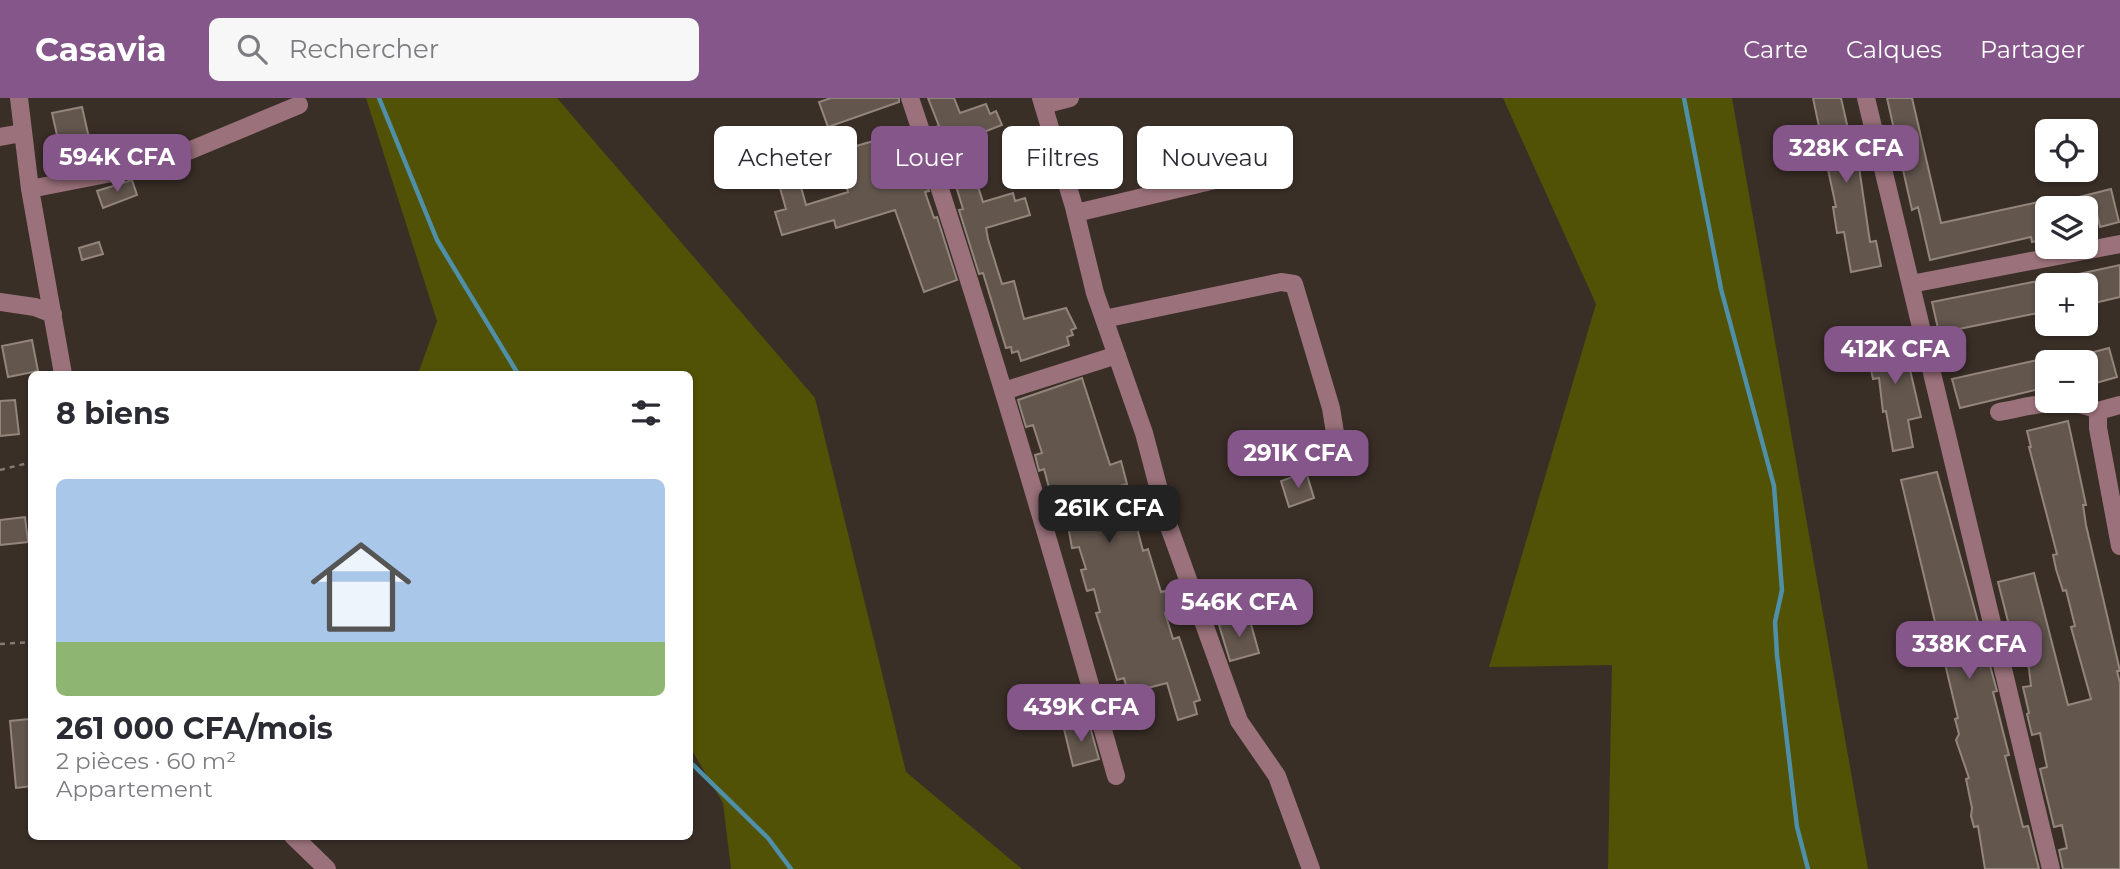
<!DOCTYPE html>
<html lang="fr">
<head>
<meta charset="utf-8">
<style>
  :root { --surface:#fff; --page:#f7f7f7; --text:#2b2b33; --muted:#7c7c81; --accent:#855689 }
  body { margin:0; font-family:Montserrat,sans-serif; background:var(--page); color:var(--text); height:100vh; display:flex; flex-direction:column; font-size:26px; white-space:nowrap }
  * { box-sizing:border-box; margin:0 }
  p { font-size:23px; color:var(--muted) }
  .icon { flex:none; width:38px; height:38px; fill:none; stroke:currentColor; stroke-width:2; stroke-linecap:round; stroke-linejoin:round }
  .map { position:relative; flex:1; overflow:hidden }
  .details { position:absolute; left:28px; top:273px; width:665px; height:469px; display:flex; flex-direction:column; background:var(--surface); border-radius:10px; box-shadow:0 2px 5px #0004 }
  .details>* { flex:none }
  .top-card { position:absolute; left:714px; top:28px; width:665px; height:63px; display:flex; gap:14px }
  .buttons { position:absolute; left:2035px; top:21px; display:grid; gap:14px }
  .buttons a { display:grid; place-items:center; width:63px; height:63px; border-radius:10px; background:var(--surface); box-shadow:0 2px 5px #0004; font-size:35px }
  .price { position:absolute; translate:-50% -60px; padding:0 16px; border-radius:14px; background:var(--accent); color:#fff; font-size:23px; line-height:46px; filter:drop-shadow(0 2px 4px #0008) }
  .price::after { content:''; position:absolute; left:50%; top:42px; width:21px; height:16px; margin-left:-10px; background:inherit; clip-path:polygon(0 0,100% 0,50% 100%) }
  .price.on { background:#222; color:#fff }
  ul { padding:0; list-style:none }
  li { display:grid; align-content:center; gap:14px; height:371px; padding:0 28px }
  li span { display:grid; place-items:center; height:217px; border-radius:10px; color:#555 }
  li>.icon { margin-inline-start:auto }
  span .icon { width:126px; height:126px; fill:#fffc; stroke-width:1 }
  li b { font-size:30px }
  h2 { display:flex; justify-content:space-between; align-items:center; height:84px; padding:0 28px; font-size:30px }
  .chip { padding:0 24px; border-radius:10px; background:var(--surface); box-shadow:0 2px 5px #0004; font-size:24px; line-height:63px }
  .chip.on { background:var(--accent); color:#fff }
  header { display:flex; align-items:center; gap:42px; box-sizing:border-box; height:98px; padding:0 35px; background:var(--accent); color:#fff }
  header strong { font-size:33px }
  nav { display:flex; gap:38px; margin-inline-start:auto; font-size:24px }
  .search { width:490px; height:63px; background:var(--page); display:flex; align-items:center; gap:18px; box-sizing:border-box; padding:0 24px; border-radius:10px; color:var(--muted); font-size:26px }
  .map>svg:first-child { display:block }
  .green { fill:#515206 }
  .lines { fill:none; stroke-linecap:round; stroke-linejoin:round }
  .stream { stroke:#4f90a8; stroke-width:4.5 }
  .building { fill:#62564d; stroke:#93857c; stroke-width:2 }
  .path { stroke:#857b74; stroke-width:2.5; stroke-dasharray:5 5; stroke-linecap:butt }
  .minor { stroke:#9b727c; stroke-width:18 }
</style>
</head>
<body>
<header>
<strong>Casavia</strong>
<div class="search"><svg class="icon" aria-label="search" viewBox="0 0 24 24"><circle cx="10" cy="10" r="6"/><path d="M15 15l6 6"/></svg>Rechercher</div>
<nav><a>Carte</a><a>Calques</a><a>Partager</a></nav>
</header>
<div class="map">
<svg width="2120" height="771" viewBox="0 0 2120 771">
  <rect width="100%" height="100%" fill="#3a2f27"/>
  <path class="green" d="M366,0H557L815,300L906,674L1022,771H731L723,705L690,649V276H418L437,223Z
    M1503,0H1732L1868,771H1608L1612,567L1489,569L1596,206Z"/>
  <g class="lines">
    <path class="stream" d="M379,0L437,142L518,276
      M1684,0L1721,191L1774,388L1782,492L1775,524L1777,557L1797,729L1808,771
      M690,664L768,740L791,771"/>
  </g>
  <path class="building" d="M831,0H899V4L828,29L819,4Z
    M928,0H954L960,15L986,6L990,16L996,13L1002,27L963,42L983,104L1013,95L1015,103L1025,100L1030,117L986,130L988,141L1002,186L1014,183L1024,221L1066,210L1076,230L1071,232L1073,237L1067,239L1069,247L1021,263L1018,253L1012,255L1011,249L1006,250L983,175L979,176L959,112L963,111L955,85L950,86L932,30L939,28Z
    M1813,0H1841L1855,62H1858L1870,144L1876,143L1881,168L1851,174L1844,134L1837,135L1833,109H1836Z
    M1887,0H1912L1941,125L2043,103L2048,141L2032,144L2031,139L1930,162L1918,109L1912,112Z
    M82,9L94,62L64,68L52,15Z
    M907,33L929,93L925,94L934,120L937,119L957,182L924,194L895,112L836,130L834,122L782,137L775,114L786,111L776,76L796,71L806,107L848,94L836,54Z
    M132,82L137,97L103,110L97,93Z
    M2111,91L2119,124L2100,129L2096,110H2056L2055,105Z
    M99,144L103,156L82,162L79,150Z
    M2120,167V199L2086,207V187H2052L2051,182Z
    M2048,181V213L1939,235L1932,204Z
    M1901,233L1921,319L1908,322L1913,349L1893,353L1886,313L1883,314L1879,280L1873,281L1868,258L1873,256L1869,240Z
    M32,242L38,273L8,279L2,248Z
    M2109,250L2117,279L2096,285L2094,278L2086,280V256Z
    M2042,261L2048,289L1960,310L1952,281Z
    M1082,280L1110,367L1121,363L1127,386L1116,389L1122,412L1136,408L1142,429L1137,430L1143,453L1148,451L1161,494L1165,493L1171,514L1165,515L1173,541L1179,539L1200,602L1194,604L1197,616L1178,622L1167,585L1128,595L1124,580L1117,582L1096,515L1100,514L1094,491L1087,493L1081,472L1086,471L1079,449L1072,450L1064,405L1054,408L1044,371L1039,373L1035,357L1042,355L1033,327L1026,329L1018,302Z
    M15,302L19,336L0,338V303Z
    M2068,323L2086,407H2083L2086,427L2120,573H2117L2120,585V771H2063L2059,752L2067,750L2062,727L2054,729L2040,671L2047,669L2040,635L2032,637L2027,616L2029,615L2023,589L2031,588L2029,571L2021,541L2013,543L1998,484L2034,475L2068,607L2091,601L2071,529L2075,528L2066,492L2063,493L2056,471L2053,457L2057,456L2029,349H2031L2027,333Z
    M1306,374L1314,400L1289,409L1281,383Z
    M1937,374L1997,593L1993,594L2009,657L2005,658L2023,729L2028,728L2039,771H1985L1978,728L1974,729L1971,718L1972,710L1966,681L1969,680L1956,642L1959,636L1955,621L1958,620L1901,382Z
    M25,419L28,444L0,447V422Z
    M1249,519L1259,555L1230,563L1219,527Z
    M29,621L32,688L16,690L10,623Z
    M1089,625L1099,661L1073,668L1064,631Z"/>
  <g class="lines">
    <path class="path" d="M0,372L32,364
      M0,546L32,544"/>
    <path class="minor" d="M19,0L30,91L63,276
      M910,0C985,224 1052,451 1116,678
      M1041,0L1074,109L1095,195L1144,335L1168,426L1239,623L1277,678L1311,771
      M1866,0L2051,771
      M1043,7L1070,0
      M0,39L22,35
      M30,91L127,72L174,59L299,7
      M1076,115L1236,77
      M1911,186L2120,146
      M0,204L35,209L53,216
      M1104,221L1281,184L1294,186L1331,310L1337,347
      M1004,293L1117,257
      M2120,307L2098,313V330L2120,448
      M1999,314C2033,308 2067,296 2098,313
      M293,738L327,771"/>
  </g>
</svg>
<div class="buttons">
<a><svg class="icon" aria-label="locate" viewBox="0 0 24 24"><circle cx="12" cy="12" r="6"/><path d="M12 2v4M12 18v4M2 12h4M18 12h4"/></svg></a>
<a><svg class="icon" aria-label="layers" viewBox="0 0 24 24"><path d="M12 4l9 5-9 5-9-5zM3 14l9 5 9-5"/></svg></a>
<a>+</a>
<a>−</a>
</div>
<b class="price" style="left:1846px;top:87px">328K CFA</b>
<b class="price" style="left:117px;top:96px">594K CFA</b>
<b class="price" style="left:1895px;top:288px">412K CFA</b>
<b class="price" style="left:1298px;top:392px">291K CFA</b>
<b class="price on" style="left:1109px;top:447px">261K CFA</b>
<b class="price" style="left:1239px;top:541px">546K CFA</b>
<b class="price" style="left:1969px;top:583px">338K CFA</b>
<b class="price" style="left:1081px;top:646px">439K CFA</b>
<div class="top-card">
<a class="chip">Acheter</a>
<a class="chip on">Louer</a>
<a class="chip">Filtres</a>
<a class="chip">Nouveau</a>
</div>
<section class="details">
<h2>8 biens<svg class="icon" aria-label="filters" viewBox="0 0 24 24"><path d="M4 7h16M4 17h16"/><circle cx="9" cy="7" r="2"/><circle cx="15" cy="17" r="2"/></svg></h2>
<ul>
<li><span style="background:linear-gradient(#a9c7e8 75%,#8fb573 0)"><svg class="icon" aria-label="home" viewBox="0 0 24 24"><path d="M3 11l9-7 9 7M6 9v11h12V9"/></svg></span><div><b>261 000 CFA/mois</b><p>2 pièces · 60 m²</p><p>Appartement</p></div></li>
</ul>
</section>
</div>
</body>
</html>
